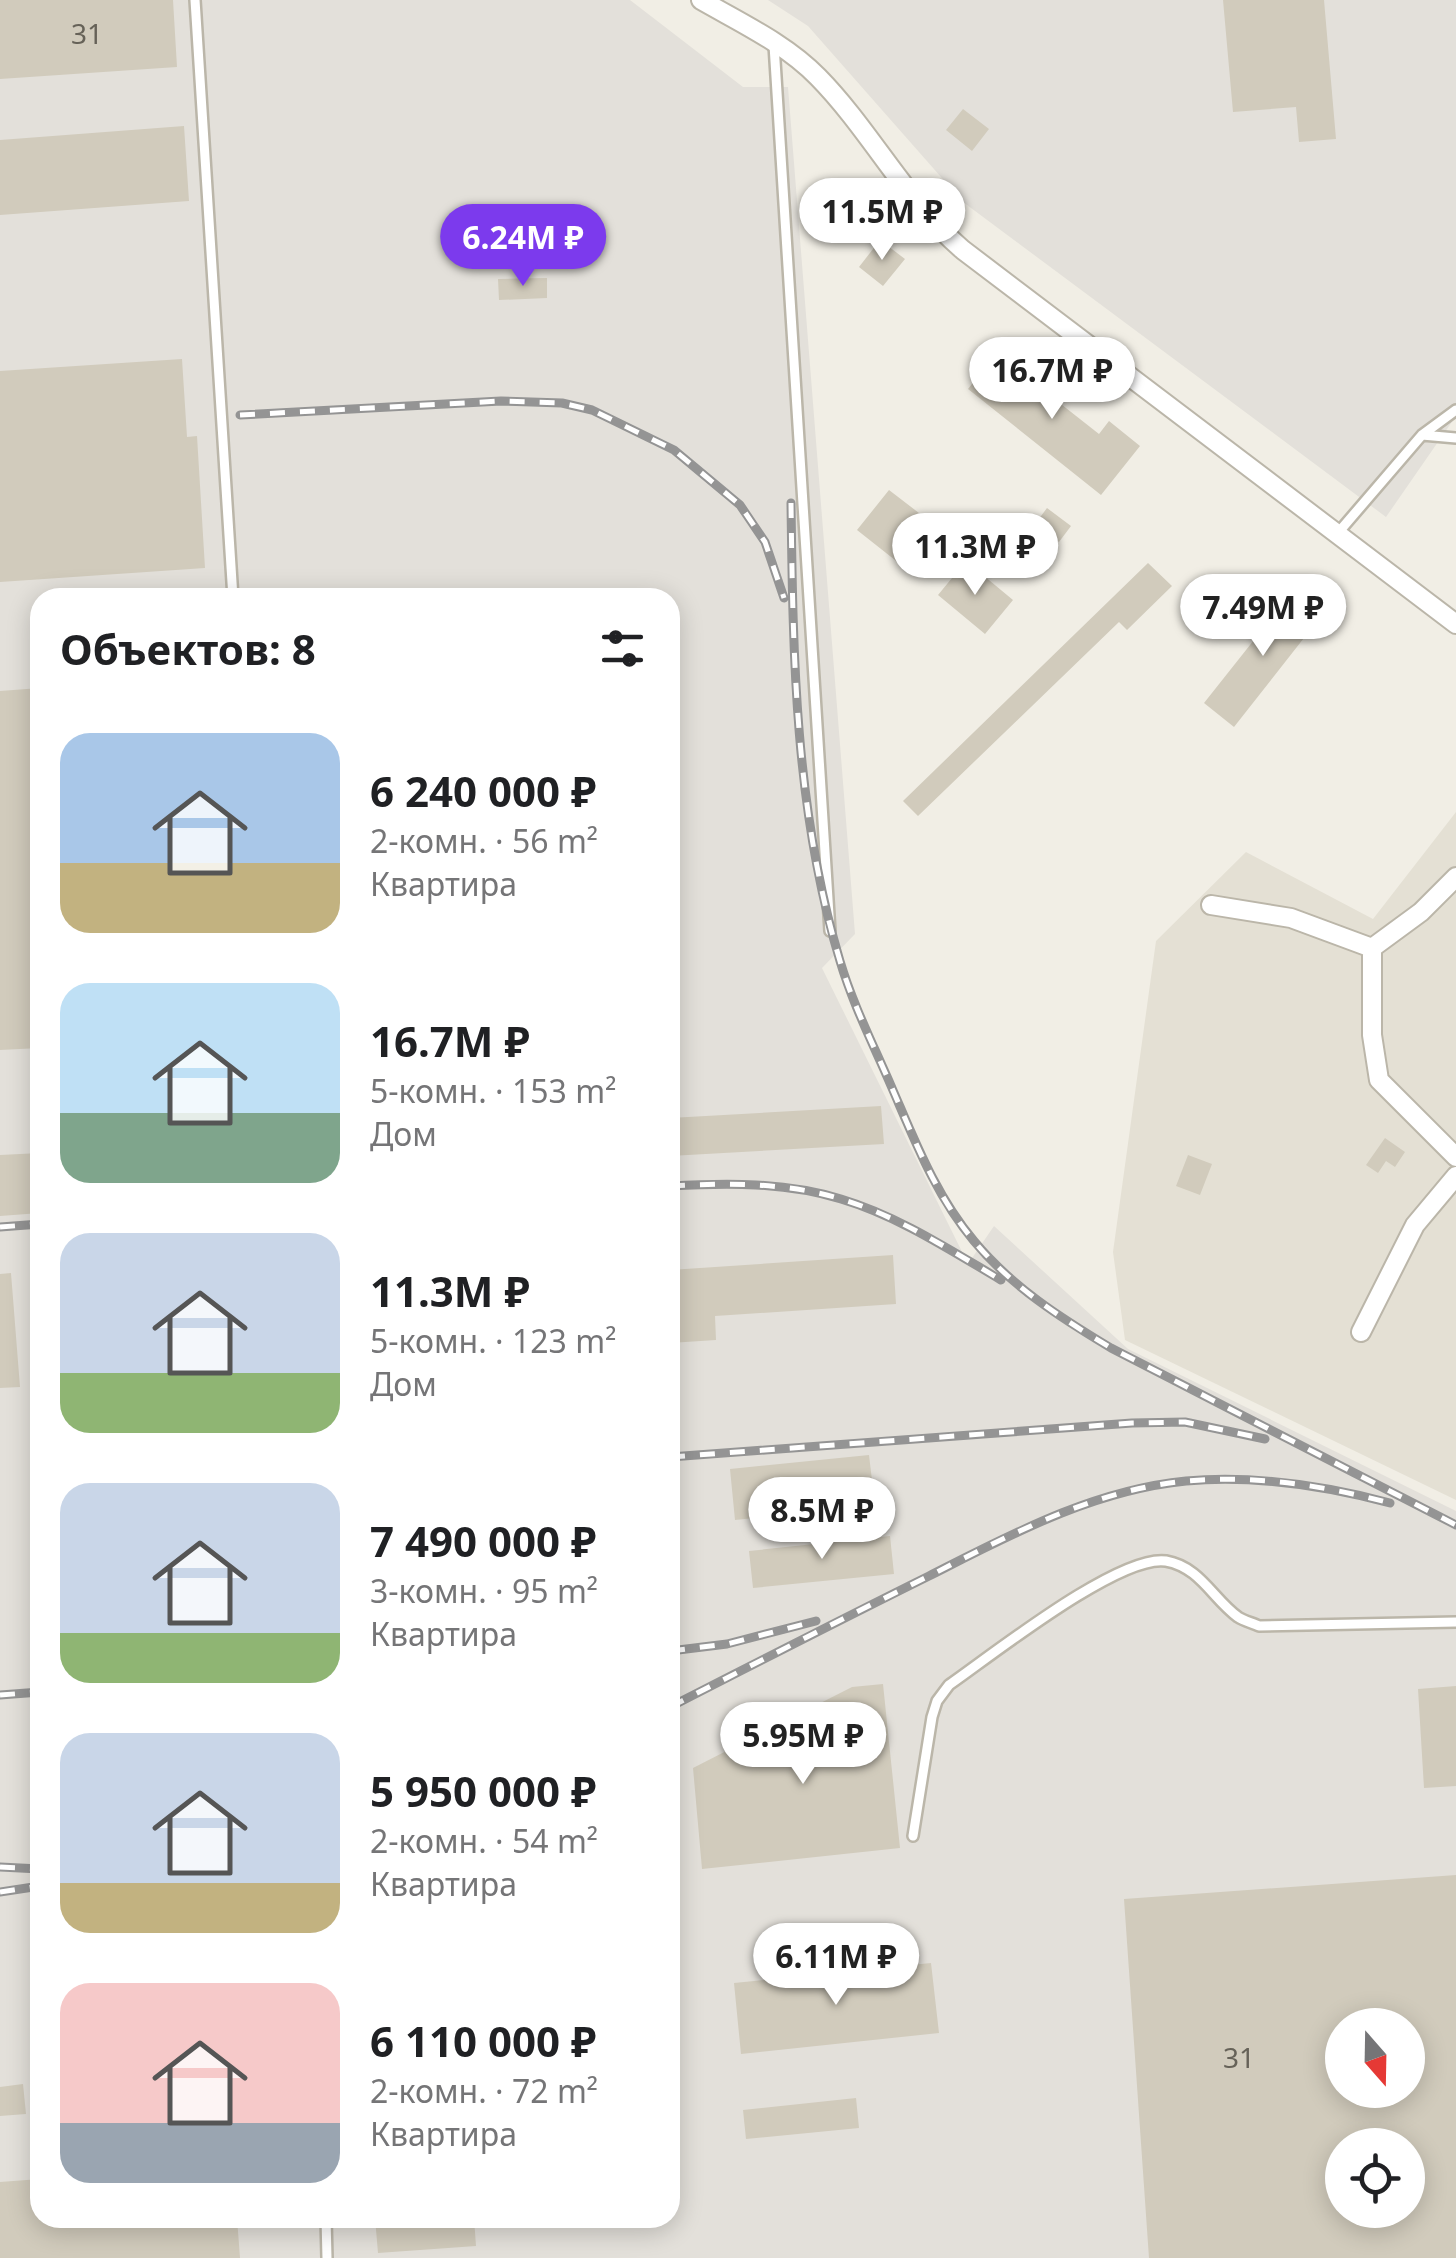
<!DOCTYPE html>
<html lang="ru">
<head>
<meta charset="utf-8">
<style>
  :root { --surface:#fff; --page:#f6f6f6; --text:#202124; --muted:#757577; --accent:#7c3aed }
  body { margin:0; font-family:"Noto Sans",sans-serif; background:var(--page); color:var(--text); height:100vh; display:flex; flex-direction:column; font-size:38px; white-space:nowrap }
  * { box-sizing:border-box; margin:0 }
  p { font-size:32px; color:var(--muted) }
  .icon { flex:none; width:55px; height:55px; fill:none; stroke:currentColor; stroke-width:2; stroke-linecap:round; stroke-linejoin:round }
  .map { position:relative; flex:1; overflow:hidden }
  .panel { position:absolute; left:30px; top:588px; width:650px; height:1640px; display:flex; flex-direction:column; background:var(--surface); border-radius:30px; box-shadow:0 5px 25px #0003 }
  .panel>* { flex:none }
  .needle { width:65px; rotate:160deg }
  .buttons { position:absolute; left:1325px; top:2008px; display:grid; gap:20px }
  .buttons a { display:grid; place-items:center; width:100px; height:100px; border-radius:50%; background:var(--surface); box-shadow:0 5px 25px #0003; font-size:50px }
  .price { position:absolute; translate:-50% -85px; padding:0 22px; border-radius:35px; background:#fff; color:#222; font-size:32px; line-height:65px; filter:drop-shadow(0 2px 5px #0008) }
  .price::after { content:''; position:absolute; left:50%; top:60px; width:30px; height:22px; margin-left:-15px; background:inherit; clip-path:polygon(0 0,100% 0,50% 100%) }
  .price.current { background:var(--accent); color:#fff }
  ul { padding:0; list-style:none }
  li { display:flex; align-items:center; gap:30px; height:250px; padding:0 30px }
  li span { display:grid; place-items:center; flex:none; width:280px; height:200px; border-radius:30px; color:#555 }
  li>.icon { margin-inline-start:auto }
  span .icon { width:120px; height:120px; fill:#fffc; stroke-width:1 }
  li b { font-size:42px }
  h2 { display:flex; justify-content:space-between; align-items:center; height:120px; padding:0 30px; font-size:42px }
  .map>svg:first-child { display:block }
  .residential { fill:#e4e0d4 }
  .industrial { fill:#e3e0da; fill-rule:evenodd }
  .building { fill:#d1cbbc; fill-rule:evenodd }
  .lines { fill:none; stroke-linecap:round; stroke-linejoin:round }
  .service-casing { stroke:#bbb6a9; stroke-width:14 }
  .minor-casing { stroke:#bbb6a9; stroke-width:22 }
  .service { stroke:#fff; stroke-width:9 }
  .minor { stroke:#fff; stroke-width:18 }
  .rail-casing { stroke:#949494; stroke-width:9 }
  .rail { stroke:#fff; stroke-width:5; stroke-dasharray:15; stroke-linecap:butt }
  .labels { text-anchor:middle; stroke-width:8; stroke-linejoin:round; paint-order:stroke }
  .number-label { font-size:28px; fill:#666258 }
</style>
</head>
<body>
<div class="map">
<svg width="1456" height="2258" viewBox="0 0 1456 2258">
  <rect width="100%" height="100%" fill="#f1eee5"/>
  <path class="residential" d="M1456,812V1500L1125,1340L1113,1252L1156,941L1246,852L1373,919Z"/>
  <path class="industrial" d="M0,0H630L743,87H788L855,934L822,968L968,1264L994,1226L1128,1349L1456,1511V2258H0ZM40,598H670V2218H40ZM1342,2025H1408V2090H1342ZM1342,2145H1408V2210H1342Z
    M768,0H1456V416L1386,517L963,202L808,26Z"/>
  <path class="building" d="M0,0H173L177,67L0,79Z
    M1223,0H1324L1336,139L1299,142L1296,107L1233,112Z
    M963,109L989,129L972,151L946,130Z
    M184,126L189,201L0,215V140Z
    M880,240L905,259L883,286L859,267Z
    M547,278V298L499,300L498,279Z
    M1005,342L1033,364L1024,375L1099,434L1109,421L1140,446L1101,495L968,389Z
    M182,359L187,437L197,436L205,568L0,582V371Z
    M889,490L932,523L900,564L857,530Z
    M1047,508L1071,526L1059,542L1035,524Z
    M966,561L1013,600L985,634L938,595Z
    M1148,563L1172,586L1127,630L1119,622L918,816L903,801Z
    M1292,592L1322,615L1234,727L1204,703Z
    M40,688V1048L0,1050V691Z
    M881,1106L884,1144L670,1156V1118Z
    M1385,1138L1405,1152L1395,1167L1386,1161L1378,1173L1366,1165Z
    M40,1153V1213L0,1216V1155Z
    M1188,1155L1212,1164L1200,1195L1176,1186Z
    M893,1255L896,1304L715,1316L716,1340L670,1343V1270Z
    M11,1273L20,1387L0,1388V1274Z
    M869,1455L875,1506L735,1520L730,1469Z
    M890,1536L894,1574L753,1588L749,1551Z
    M883,1684L900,1848L702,1869L693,1768L852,1687Z
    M1456,1686V1786L1424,1788L1418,1689Z
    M1456,1875V2258H1149L1124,1899ZM1342,2025H1408V2090H1342ZM1342,2145H1408V2210H1342Z
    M931,1963L939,2033L741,2054L734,1983Z
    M23,2084L26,2114L0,2116V2087Z
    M856,2098L859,2128L746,2139L743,2110Z
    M40,2179V2218H237L240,2258H0V2182Z
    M375,2218H474L476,2246L378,2253Z"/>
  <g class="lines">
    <defs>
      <path id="service" d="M195,0L233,598
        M774,45L830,931
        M1422,435L1456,438
        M1337,534L1422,435L1456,410
        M913,1836L932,1717L937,1701L949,1685C991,1656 1119,1554 1166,1561C1200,1567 1213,1599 1238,1617C1244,1621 1253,1623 1259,1626L1456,1622
        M326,2218L327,2258"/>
      <path id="minor" d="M701,0C741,23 786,44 818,77C871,131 905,200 963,250L1456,624
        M1211,905L1291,918L1372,948L1421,912L1456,877
        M1372,948V1035L1379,1080L1456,1157
        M1361,1332L1415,1225L1456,1176"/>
    </defs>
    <use href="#service" class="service-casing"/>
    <use href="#minor" class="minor-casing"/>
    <use href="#service" class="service"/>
    <use href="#minor" class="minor"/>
    <defs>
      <path id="rail" d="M240,415L501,401L562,403L592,410L674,450L740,505L765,542L784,598
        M791,503C793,658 795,811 840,961C853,1005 874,1046 892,1088C915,1141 936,1196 974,1241C1012,1287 1061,1318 1111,1348L1456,1525
        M670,1186C727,1183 785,1182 841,1199C898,1216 950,1250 1001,1280
        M0,1227L40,1224
        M670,1457L1132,1423L1185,1422L1265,1439
        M670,1651L727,1644L816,1621
        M0,1695L40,1692
        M670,1707C756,1663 842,1619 929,1576C1010,1535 1093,1490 1186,1481C1255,1475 1322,1485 1390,1503
        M0,1867L40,1869
        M0,1892L40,1886"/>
    </defs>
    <use href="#rail" class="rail-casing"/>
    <use href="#rail" class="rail"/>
  </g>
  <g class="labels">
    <g class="number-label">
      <text x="87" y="44">31</text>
      <text x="1239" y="2068">31</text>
    </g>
  </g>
</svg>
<div class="buttons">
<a><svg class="needle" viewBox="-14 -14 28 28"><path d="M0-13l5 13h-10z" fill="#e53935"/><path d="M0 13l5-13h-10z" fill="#757577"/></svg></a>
<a><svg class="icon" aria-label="locate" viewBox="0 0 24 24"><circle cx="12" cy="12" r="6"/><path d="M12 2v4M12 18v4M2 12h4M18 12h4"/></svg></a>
</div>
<b class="price" style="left:882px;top:263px">11.5M ₽</b>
<b class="price current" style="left:523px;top:289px">6.24M ₽</b>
<b class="price" style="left:1052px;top:422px">16.7M ₽</b>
<b class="price" style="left:975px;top:598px">11.3M ₽</b>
<b class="price" style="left:1263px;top:659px">7.49M ₽</b>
<b class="price" style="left:822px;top:1562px">8.5M ₽</b>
<b class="price" style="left:803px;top:1787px">5.95M ₽</b>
<b class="price" style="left:836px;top:2008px">6.11M ₽</b>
<section class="panel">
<h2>Объектов: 8<svg class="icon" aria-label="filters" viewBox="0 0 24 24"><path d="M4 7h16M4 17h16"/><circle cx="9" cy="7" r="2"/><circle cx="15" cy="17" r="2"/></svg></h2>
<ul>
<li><span style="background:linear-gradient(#a9c7e8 65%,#c2b280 0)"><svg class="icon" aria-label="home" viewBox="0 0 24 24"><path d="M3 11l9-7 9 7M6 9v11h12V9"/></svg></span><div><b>6 240 000 ₽</b><p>2-комн. · 56 m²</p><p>Квартира</p></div></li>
<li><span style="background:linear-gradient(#bfe0f5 65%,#7fa58c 0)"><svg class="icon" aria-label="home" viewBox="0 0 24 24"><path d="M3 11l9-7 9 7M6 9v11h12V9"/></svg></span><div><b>16.7M ₽</b><p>5-комн. · 153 m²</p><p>Дом</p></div></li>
<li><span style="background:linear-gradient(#c9d6e8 70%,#8fb573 0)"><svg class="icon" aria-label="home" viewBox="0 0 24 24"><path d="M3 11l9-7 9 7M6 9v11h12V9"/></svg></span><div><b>11.3M ₽</b><p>5-комн. · 123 m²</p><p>Дом</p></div></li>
<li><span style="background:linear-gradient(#c9d6e8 75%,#8fb573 0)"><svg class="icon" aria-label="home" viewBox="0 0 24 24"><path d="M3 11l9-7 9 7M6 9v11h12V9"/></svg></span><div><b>7 490 000 ₽</b><p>3-комн. · 95 m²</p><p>Квартира</p></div></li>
<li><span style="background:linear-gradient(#c9d6e8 75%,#c2b280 0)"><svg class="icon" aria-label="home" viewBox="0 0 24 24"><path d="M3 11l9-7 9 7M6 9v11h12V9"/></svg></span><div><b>5 950 000 ₽</b><p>2-комн. · 54 m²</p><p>Квартира</p></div></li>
<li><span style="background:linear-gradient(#f6c9c9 70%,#9aa5b1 0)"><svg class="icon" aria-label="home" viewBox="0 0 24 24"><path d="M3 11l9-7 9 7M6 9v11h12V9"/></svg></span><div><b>6 110 000 ₽</b><p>2-комн. · 72 m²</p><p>Квартира</p></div></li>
</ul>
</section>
</div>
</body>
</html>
